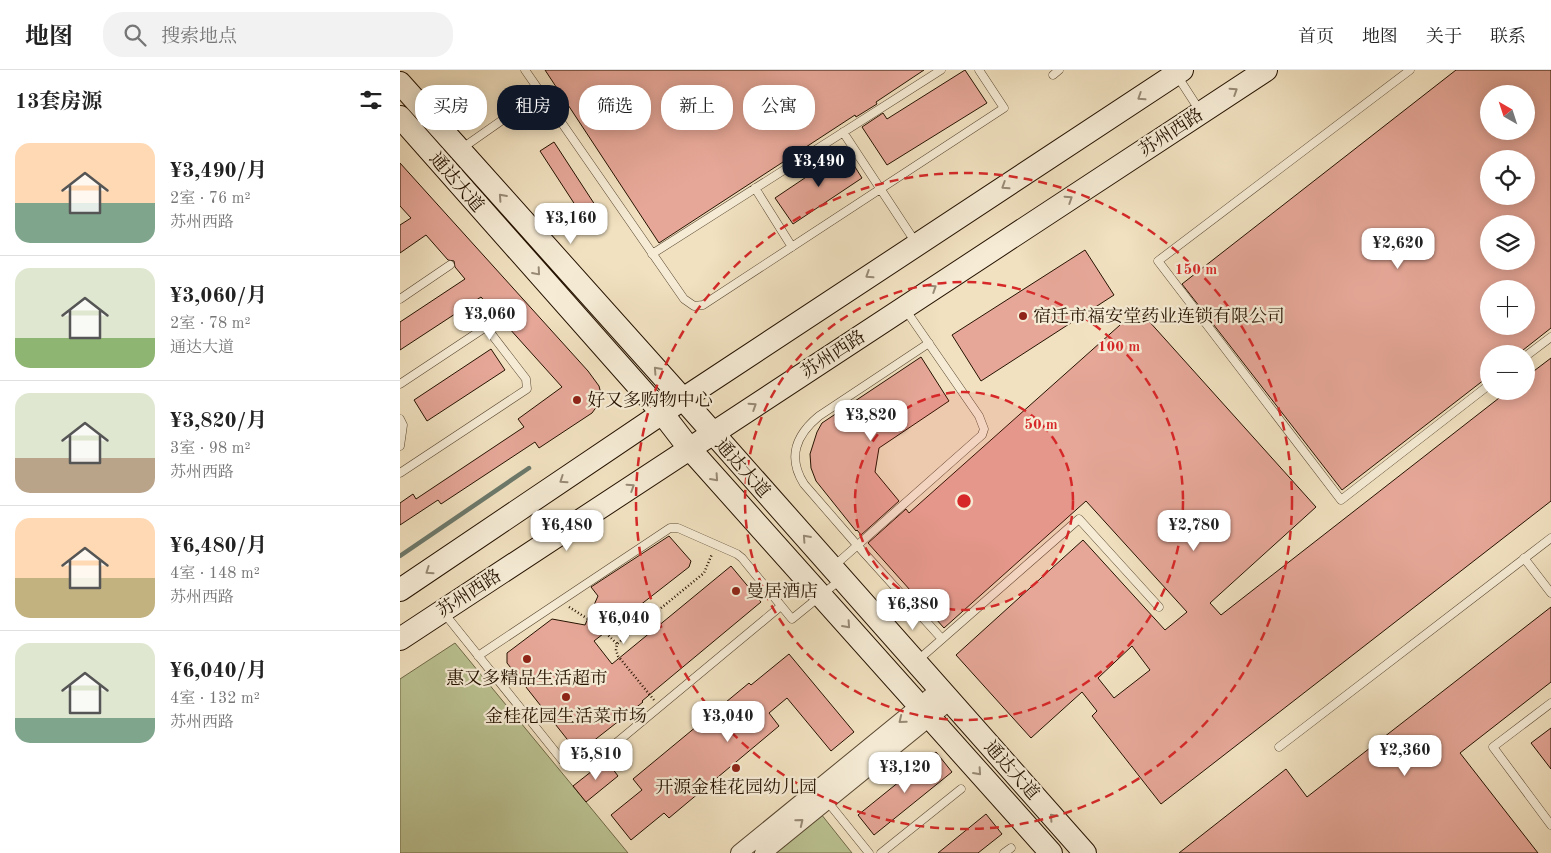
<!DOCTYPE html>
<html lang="zh">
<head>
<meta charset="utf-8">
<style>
  :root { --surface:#fff; --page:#f2f2f2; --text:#222; --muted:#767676; --line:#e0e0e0; --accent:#111827 }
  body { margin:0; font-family:"Old Standard TT","Noto Serif SC",serif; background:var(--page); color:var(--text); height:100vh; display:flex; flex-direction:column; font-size:19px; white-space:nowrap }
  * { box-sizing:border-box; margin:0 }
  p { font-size:16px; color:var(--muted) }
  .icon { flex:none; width:28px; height:28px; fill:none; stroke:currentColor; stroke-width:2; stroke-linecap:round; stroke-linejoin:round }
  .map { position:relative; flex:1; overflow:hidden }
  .sheet { display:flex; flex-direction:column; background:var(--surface); width:400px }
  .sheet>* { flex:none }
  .hud { position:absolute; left:15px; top:15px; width:475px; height:45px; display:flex; gap:10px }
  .needle { width:32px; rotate:321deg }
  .controls { position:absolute; left:1080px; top:15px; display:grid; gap:10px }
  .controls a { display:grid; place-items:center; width:55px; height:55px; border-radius:50%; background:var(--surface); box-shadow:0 2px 12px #0003; font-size:25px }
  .price { position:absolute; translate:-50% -42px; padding:0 11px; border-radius:10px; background:#fff; color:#222; font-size:16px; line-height:32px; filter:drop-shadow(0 1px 2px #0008) }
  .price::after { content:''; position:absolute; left:50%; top:30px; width:15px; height:11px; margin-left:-8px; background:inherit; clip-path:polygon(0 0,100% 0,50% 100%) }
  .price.current { background:var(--accent); color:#fff }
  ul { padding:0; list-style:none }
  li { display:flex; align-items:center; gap:15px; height:125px; padding:0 15px }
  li+li { border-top:1px solid var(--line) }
  li span { display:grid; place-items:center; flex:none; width:140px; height:100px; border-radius:15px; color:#555 }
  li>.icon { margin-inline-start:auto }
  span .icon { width:60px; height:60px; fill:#fffc; stroke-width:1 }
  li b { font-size:21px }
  h2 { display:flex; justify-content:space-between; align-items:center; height:60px; padding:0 15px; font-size:21px }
  .pill { padding:0 18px; border-radius:20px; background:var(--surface); box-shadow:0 2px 12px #0003; font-size:18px; line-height:45px }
  .pill.current { background:var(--accent); color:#fff }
  header { display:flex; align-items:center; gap:30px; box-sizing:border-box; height:70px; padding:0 25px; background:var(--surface); border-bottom:1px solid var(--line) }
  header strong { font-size:24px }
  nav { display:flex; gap:28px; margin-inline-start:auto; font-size:18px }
  .search { width:350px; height:45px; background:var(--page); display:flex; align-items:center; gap:12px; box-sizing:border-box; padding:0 18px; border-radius:20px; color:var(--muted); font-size:19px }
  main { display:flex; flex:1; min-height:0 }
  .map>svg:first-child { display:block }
  .green { fill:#bbc292; stroke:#706a49 }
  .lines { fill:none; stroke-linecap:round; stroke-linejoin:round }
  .stream { stroke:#6c796b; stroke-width:4.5 }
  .building { fill:#e6a798; stroke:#251200; fill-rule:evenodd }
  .service-casing { stroke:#584630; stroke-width:9 }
  .minor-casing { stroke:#584630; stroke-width:18 }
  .secondary-casing { stroke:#251200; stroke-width:24 }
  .path { stroke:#251200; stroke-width:2.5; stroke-dasharray:1 2.5; stroke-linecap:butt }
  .service { stroke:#f6ecd6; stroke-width:8 }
  .minor { stroke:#f6ecd6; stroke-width:16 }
  .secondary { stroke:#f6ecd6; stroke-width:22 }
  .oneway { stroke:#988a76 }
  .ring { fill:none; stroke:#d62828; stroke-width:2.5; stroke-dasharray:9 6 }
  .poi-dot { fill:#8f2418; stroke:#f6ecd6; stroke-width:2 }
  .labels { text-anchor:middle; stroke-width:4.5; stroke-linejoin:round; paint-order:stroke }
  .street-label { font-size:18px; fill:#251200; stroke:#f6ecd6 }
  .poi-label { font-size:18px; fill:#251200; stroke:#f6ecd6; text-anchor:start }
  .centre { fill:#d62828; stroke:#f6ecd6; stroke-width:2.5 }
  .ring-label { font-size:15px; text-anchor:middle; font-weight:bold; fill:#d62828; stroke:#f6ecd6; stroke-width:4.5; stroke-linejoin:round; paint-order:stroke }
</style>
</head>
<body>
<header>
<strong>地图</strong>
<div class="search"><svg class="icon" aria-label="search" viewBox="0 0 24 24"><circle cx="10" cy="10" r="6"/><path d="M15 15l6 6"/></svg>搜索地点</div>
<nav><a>首页</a><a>地图</a><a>关于</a><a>联系</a></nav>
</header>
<main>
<section class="sheet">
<h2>13套房源<svg class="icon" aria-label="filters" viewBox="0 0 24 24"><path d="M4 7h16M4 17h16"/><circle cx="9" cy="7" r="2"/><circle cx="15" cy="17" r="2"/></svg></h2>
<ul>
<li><span style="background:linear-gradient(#ffd9b3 60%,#7fa58c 0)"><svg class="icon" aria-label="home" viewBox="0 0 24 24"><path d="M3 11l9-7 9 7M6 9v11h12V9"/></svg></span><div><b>¥3,490/月</b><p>2室 · 76 m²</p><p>苏州西路</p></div></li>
<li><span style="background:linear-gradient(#dfe7d0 70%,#8fb573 0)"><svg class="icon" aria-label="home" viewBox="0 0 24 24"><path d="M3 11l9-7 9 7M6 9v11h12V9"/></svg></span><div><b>¥3,060/月</b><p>2室 · 78 m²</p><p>通达大道</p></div></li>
<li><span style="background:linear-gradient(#dfe7d0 65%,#b9a48a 0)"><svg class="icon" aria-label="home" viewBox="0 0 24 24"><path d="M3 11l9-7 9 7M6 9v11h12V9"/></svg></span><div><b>¥3,820/月</b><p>3室 · 98 m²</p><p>苏州西路</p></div></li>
<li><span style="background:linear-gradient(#ffd9b3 60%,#c2b280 0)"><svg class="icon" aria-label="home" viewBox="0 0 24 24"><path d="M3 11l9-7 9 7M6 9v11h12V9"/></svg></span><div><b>¥6,480/月</b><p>4室 · 148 m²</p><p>苏州西路</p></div></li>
<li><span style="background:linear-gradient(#dfe7d0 75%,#7fa58c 0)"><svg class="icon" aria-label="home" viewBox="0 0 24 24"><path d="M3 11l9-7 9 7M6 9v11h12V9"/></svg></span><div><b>¥6,040/月</b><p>4室 · 132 m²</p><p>苏州西路</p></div></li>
</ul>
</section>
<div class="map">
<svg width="1151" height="783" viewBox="0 0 1151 783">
  <rect width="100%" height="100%" fill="#f1e1c0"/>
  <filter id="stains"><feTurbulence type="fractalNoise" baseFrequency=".004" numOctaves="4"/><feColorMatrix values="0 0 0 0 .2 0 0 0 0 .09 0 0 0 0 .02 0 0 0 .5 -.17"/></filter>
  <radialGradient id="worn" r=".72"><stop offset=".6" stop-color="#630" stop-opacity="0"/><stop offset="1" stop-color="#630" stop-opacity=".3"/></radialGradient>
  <path class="green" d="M55,573L228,783H0V609Z
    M421,744L452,783H374Z"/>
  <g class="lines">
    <path class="stream" d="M0,486L129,398"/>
  </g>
  <path class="building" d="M145,0H524L476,32L477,34L456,47L455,45L259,173Z
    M565,0L587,33L487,95L462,57L483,43L487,49Z
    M1056,0H1151V258L1118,284H1089V306L942,420L782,214ZM1089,24H1126V61H1089ZM1089,89H1126V126H1089ZM1089,154H1126V191H1089ZM1089,219H1126V256H1089Z
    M154,72L197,138L183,147L140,81Z
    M445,81L462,108L393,154L375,128Z
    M0,93L188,301L199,316L201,324L200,332L192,343L139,378L135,372L41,434L38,430L0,455V433L13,424L16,429L124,357L118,349L162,317L81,227L0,280V252L65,209L55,197L54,191L48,190L26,165L0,183V155L11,148L0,136Z
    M685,180L714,225L581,311L552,265Z
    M738,239L916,437L810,533L821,545L1108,321H1126V307L1151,288V431L761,734L692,646L697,641L682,622L631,668L556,585L683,470L765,560L787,542L686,431L544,558L468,473L506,439L509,443ZM732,576L750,600L714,628L698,608Z
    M91,279L105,300L27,351L14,330Z
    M521,287L549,331L479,378L475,402L499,431L461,465L457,460L456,461L416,411L411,398L410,384L417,362L422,353Z
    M269,466L291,491L289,497L194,571L212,594L331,496L361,532L242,631L243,632L178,683L107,593V583L152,549L185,555L198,526L191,517Z
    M1151,537V612L1060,683L1138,783H779L886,699L907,727Z
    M389,584L454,662L431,681L387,628L369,643L379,656L269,748L264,743L231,770L211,745L242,720L233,709L349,613L351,615Z
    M1151,658V699L1131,673Z
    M536,682L552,702L474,765L458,745Z
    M206,690L218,706L186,732L173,716Z
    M586,744L602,764L578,783H538Z"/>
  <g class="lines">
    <defs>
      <path id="service" d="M125,0L141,23
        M1010,0L758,191L941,430L1089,315
        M653,5L659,0
        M778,7L800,41
        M443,62L516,173
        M61,79L141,23L284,229L294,236L303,235L604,38L579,0
        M355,118L392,177
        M252,184L541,0
        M0,229L50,195
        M529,273L419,346C396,365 387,387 404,414L457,475L542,569
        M1126,286L1151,267
        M0,314L86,257L126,309L127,319L0,403
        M0,349L3,355L0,376
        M1124,488L1151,523
        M434,496L582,365L584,359L579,346L505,239
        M44,543L162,690C176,700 191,689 204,683L381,536
        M78,586L270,458H278L337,484L342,488L392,549L440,510
        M517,591L679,449L759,537
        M1151,633L1093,677L1151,755
        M879,677L1151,468
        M427,731L469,783
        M481,783L561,719
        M604,783L611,778"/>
      <path id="minor" d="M339,783L540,619
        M363,783L550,631"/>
      <path id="secondary" d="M0,13L283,329L685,783
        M0,47L262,343L289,378L651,783
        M0,520L283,329L782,0
        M0,569L866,0"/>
    </defs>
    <use href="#service" class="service-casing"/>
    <use href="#minor" class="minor-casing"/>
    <use href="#secondary" class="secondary-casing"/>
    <path class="path" d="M169,537L199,556L217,574
      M254,630L218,586L216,580L217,574L304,503L312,484"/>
    <use href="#service" class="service"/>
    <use href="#minor" class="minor"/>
    <use href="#secondary" class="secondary"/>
  </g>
  <defs><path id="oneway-chevron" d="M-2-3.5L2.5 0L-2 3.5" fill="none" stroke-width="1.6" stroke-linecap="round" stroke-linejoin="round" transform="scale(1.25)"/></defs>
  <g class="oneway">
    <use href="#oneway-chevron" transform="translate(834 21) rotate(-33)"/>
    <use href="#oneway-chevron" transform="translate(741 27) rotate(147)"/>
    <use href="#oneway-chevron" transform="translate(605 116) rotate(147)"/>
    <use href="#oneway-chevron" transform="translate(102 127) rotate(-132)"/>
    <use href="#oneway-chevron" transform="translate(669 129) rotate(-33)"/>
    <use href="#oneway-chevron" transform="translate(137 202) rotate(49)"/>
    <use href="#oneway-chevron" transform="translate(469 205) rotate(147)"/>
    <use href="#oneway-chevron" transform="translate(533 218) rotate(-33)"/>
    <use href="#oneway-chevron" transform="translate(257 300) rotate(-132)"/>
    <use href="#oneway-chevron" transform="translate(353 336) rotate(-33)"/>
    <use href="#oneway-chevron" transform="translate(315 408) rotate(48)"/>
    <use href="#oneway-chevron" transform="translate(163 410) rotate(146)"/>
    <use href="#oneway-chevron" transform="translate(231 417) rotate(-33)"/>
    <use href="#oneway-chevron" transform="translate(406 468) rotate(-132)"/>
    <use href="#oneway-chevron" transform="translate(29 501) rotate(146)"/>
    <use href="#oneway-chevron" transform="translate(447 555) rotate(48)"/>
    <use href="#oneway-chevron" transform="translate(502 650) rotate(141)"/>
    <use href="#oneway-chevron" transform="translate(578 702) rotate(48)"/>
    <use href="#oneway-chevron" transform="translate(653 747) rotate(-132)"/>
    <use href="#oneway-chevron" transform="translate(400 752) rotate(-39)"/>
  </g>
  <circle cx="564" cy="431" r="109" fill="#d62828" fill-opacity=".12"/>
  <g class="ring">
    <circle cx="564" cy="431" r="109"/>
    <circle cx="564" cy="431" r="219"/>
    <circle cx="564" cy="431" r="328"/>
  </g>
  <g class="poi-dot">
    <circle cx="623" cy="246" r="5"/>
    <circle cx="177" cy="330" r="5"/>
    <circle cx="336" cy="521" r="5"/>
    <circle cx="127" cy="589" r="5"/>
    <circle cx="166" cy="627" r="5"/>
    <circle cx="336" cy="698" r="5"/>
  </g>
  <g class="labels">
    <g class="street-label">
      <text transform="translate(771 62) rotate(-33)" y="6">苏州西路</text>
      <text transform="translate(57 112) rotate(49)" y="6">通达大道</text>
      <text transform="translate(433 284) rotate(-33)" y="6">苏州西路</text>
      <text transform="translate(343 398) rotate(48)" y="6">通达大道</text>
      <text transform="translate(69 523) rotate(-33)" y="6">苏州西路</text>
      <text transform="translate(612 700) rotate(48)" y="6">通达大道</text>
    </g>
    <g class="poi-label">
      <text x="633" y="252">宿迁市福安堂药业连锁有限公司</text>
      <text x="187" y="336">好又多购物中心</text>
      <text x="346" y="527">曼居酒店</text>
      <text x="127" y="614" text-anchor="middle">惠又多精品生活超市</text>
      <text x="166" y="652" text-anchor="middle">金桂花园生活菜市场</text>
      <text x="336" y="723" text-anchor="middle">开源金桂花园幼儿园</text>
    </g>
  </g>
  <circle cx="564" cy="431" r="8" class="centre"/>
  <g class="ring-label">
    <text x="796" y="204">150 m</text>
    <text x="719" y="281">100 m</text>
    <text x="641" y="359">50 m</text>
  </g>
  <rect width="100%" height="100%" filter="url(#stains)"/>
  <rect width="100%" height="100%" fill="url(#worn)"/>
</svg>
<div class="controls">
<a><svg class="needle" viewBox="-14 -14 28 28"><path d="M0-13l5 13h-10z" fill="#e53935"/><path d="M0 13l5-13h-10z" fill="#767676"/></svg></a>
<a><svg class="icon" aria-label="locate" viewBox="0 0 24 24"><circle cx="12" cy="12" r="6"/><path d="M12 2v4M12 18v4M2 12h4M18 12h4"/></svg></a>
<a><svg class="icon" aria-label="layers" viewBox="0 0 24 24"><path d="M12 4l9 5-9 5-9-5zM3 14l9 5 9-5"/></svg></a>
<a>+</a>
<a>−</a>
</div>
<b class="price current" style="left:419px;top:118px">¥3,490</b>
<b class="price" style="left:171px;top:175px">¥3,160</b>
<b class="price" style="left:998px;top:200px">¥2,620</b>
<b class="price" style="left:90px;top:271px">¥3,060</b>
<b class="price" style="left:471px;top:372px">¥3,820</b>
<b class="price" style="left:167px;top:482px">¥6,480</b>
<b class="price" style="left:794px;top:482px">¥2,780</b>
<b class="price" style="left:513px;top:561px">¥6,380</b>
<b class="price" style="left:224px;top:575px">¥6,040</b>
<b class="price" style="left:328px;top:673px">¥3,040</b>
<b class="price" style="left:1005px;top:707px">¥2,360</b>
<b class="price" style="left:196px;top:711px">¥5,810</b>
<b class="price" style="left:505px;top:724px">¥3,120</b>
<div class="hud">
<a class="pill">买房</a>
<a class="pill current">租房</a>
<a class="pill">筛选</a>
<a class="pill">新上</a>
<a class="pill">公寓</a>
</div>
</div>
</main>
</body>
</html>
